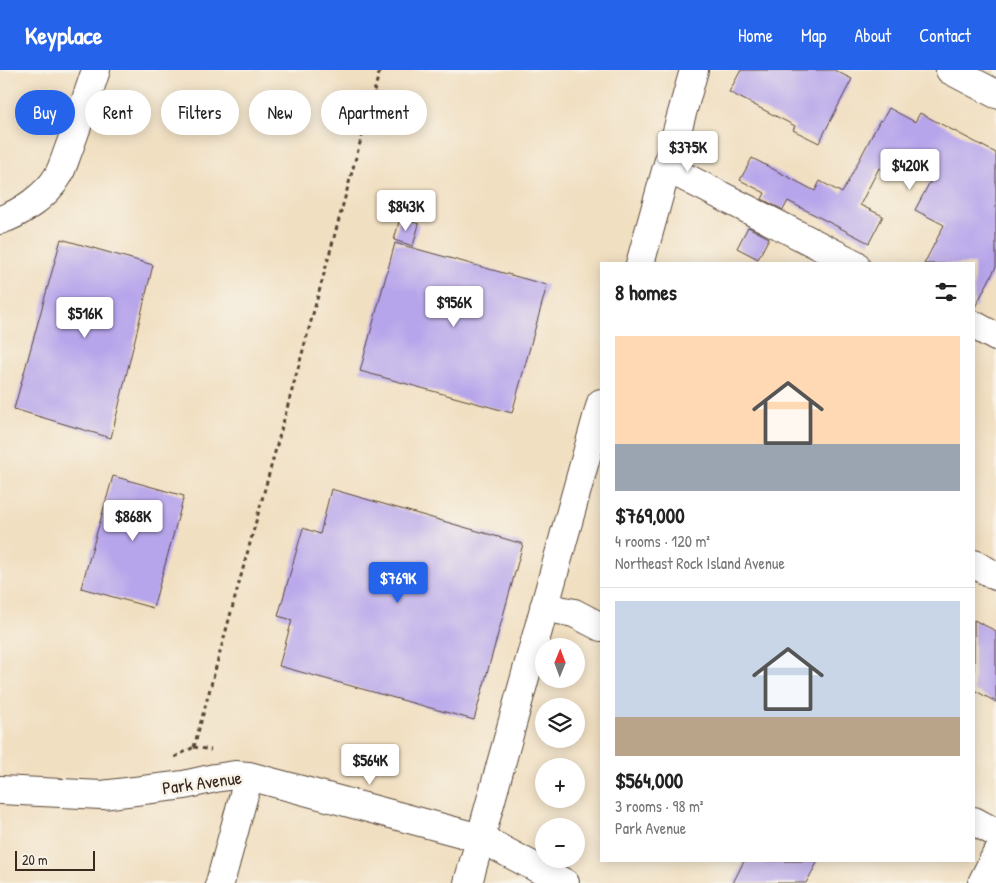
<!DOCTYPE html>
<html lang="en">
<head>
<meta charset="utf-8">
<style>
  :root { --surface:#fff; --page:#f6f6f6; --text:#222; --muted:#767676; --line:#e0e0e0; --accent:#2563eb }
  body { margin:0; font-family:"Patrick Hand",sans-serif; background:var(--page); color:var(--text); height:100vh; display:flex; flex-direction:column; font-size:19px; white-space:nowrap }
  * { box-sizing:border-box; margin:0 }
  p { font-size:16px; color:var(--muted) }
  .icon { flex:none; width:28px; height:28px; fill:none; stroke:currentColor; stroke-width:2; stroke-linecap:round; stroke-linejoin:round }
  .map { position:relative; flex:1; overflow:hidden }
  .drawer { position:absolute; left:600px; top:192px; width:375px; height:600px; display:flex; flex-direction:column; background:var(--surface); border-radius:0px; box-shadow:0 2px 12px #0003 }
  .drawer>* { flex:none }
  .banner { position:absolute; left:15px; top:20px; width:475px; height:45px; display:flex; gap:10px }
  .needle { width:32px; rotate:1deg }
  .tools { position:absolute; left:535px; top:568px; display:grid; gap:10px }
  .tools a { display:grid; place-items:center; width:50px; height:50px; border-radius:50%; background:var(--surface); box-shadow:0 2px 12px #0003; font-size:25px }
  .scale { position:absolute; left:15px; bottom:12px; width:80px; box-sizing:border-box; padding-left:5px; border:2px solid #3b2a1e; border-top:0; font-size:14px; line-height:18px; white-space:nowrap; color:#3b2a1e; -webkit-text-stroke:4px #f7f3e8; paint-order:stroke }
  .price { position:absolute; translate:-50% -42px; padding:0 11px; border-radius:5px; background:#fff; color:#222; font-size:16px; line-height:32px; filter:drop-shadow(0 1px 2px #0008) }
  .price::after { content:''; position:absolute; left:50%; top:30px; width:15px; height:11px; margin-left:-8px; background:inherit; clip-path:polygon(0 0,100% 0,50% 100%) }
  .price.current { background:var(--accent); color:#fff }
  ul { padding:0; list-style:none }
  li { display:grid; align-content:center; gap:10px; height:265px; padding:0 15px }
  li+li { border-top:1px solid var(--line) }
  li span { display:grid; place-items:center; height:155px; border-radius:0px; color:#555 }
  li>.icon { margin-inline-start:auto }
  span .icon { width:90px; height:90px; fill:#fffc; stroke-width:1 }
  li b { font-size:21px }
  h2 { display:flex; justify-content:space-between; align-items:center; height:60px; padding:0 15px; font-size:21px }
  .chip { padding:0 18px; border-radius:22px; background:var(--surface); box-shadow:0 2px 12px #0003; font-size:18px; line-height:45px }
  .chip.current { background:var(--accent); color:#fff }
  header { display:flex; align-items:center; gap:30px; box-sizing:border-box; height:70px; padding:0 25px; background:var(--accent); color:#fff }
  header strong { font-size:24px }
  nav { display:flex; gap:28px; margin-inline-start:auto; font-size:18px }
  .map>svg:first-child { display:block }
  .building { fill:#b7a5eb }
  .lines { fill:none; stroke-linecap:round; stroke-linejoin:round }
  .minor-casing { stroke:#564536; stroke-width:30 }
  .path { stroke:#564536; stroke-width:3; stroke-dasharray:4 4; stroke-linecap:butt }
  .minor { stroke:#fff; stroke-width:28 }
  .labels { text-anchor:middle; stroke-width:5; stroke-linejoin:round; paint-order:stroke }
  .street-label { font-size:18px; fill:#3b2a1e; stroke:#f7f3e8 }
</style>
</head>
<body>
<header>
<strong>Keyplace</strong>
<nav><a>Home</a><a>Map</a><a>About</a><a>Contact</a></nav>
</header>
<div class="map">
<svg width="996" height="813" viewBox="0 0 996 813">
  <rect width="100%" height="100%" fill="#f7f3e8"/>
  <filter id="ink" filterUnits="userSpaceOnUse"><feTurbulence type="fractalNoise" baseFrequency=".02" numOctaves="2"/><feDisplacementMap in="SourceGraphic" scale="10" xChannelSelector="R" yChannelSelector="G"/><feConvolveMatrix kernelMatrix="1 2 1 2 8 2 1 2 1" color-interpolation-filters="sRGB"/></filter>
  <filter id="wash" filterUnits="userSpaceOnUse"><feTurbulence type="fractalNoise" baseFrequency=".0096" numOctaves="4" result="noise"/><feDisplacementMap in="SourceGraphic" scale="20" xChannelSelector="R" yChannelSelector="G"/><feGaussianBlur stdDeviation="1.12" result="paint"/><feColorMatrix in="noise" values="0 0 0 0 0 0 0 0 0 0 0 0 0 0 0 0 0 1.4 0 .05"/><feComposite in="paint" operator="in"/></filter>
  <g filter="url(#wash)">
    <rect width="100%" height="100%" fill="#f1dfc1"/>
    <g id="blocks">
      <path class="building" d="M741,0H834L852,9L819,73L793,60L795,56L729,22Z
        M889,38L915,52L920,43L996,83V197L974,239V194H924L944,155L915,140L932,108L894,87L886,102L879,98L860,135L883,146L869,173L788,131L783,140L762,129L765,123L740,110L752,88L815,121L820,111L842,123L880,50L882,51Z
        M400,148L419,154L413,176L394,170Z
        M748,157L769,168L758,189L737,178Z
        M61,169L153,195L111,368L14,339Z
        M395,173L547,215L512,343L360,301Z
        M113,406L184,426L153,538L81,518Z
        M331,419L523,474L474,650L279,596L292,550L278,546L303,458L320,464Z
        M974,550L996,561V632L974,620Z
        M744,791H818L806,813H733Z"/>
    </g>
  </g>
  <g filter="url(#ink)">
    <use href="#blocks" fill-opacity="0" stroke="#564536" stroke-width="1"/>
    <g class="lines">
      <defs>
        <path id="minor" d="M950,0L996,24
          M667,98L855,194
          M0,150C20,144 47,125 58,106C62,99 65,89 68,81C78,54 87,27 96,0
          M640,194L694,0
          M974,255L996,267
          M974,494L996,506
          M544,537L574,543L601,557
          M0,720L102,725L184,715L215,708L235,705L249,706L480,768L565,813
          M974,751L996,763
          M220,813L249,706
          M468,813L601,333
          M982,813L996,785"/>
      </defs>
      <use href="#minor" class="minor-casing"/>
      <path class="path" d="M194,677L380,0
        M194,677L211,680
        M175,687L194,677"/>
      <use href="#minor" class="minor"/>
    </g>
  </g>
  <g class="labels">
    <g class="street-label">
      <text transform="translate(202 713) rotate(-8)" y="6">Park Avenue</text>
    </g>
  </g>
</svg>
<div class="tools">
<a><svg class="needle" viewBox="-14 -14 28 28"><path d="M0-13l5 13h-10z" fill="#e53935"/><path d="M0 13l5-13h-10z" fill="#767676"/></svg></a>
<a><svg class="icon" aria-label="layers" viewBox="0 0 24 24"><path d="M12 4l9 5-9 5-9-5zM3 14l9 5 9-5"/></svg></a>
<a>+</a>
<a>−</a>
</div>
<div class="scale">20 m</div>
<b class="price" style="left:688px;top:103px">$375K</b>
<b class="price" style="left:910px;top:121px">$420K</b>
<b class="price" style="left:406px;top:162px">$843K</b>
<b class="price" style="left:454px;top:258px">$956K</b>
<b class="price" style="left:85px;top:269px">$516K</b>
<b class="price" style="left:133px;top:472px">$868K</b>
<b class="price current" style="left:398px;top:534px">$769K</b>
<b class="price" style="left:370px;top:716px">$564K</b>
<div class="banner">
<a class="chip current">Buy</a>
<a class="chip">Rent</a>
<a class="chip">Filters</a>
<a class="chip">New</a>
<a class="chip">Apartment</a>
</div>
<section class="drawer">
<h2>8 homes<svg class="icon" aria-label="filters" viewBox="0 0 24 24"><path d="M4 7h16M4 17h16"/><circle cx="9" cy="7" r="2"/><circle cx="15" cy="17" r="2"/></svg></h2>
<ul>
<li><span style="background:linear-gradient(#ffd9b3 70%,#9aa5b1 0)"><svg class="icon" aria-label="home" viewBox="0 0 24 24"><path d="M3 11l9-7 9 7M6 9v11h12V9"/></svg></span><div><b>$769,000</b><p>4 rooms · 120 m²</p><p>Northeast Rock Island Avenue</p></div></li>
<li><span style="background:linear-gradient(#c9d6e8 75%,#b9a48a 0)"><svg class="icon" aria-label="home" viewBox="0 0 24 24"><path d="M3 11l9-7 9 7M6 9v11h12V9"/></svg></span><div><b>$564,000</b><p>3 rooms · 98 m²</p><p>Park Avenue</p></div></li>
</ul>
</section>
</div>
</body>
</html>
